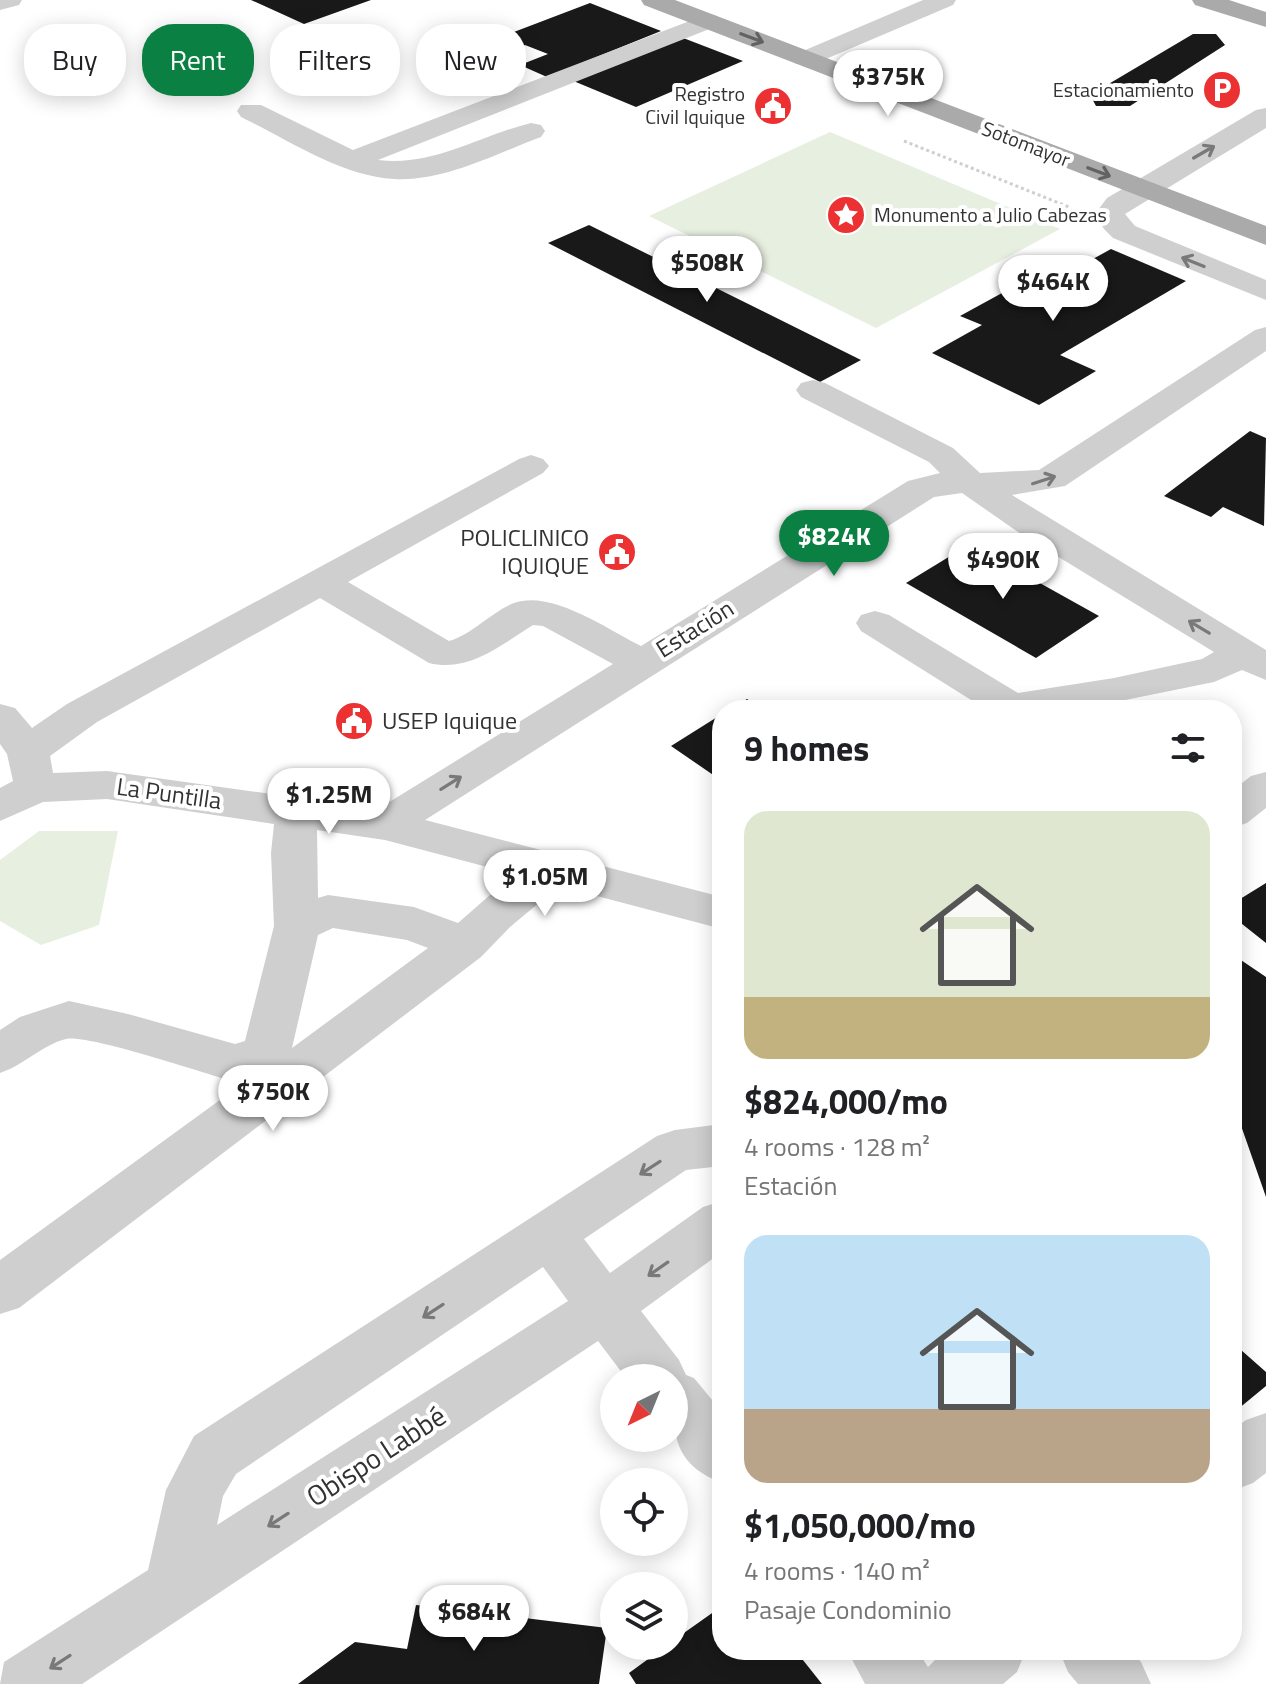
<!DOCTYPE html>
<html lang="en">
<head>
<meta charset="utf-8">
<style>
  :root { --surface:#fff; --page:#f6f6f6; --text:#202124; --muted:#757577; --accent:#0b8043 }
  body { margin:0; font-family:"Titillium Web",sans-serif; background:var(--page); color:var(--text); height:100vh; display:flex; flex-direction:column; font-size:30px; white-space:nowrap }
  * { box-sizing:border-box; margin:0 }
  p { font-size:26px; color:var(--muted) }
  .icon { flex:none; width:44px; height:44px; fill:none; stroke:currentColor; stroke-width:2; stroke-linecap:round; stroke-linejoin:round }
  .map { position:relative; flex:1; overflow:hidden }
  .sheet { position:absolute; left:712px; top:700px; width:530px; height:960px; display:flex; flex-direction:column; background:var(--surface); border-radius:32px; box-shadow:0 4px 20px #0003 }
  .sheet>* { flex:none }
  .banner { position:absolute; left:24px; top:24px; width:568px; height:72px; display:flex; gap:16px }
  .needle { width:52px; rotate:223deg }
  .controls { position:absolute; left:600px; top:1364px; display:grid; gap:16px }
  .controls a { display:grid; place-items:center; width:88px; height:88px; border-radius:50%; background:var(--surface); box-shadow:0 4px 20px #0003; font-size:40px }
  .price { position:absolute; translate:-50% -68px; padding:0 18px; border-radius:28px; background:#fff; color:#222; font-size:26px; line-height:52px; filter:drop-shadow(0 2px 4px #0008) }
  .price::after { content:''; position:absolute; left:50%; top:48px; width:24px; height:18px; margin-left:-12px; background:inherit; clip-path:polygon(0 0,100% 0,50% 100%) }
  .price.active { background:var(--accent); color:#fff }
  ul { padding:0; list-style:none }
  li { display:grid; align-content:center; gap:16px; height:424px; padding:0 32px }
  li span { display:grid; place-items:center; height:248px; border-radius:24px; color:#555 }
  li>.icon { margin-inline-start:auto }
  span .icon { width:144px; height:144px; fill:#fffc; stroke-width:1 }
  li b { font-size:34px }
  h2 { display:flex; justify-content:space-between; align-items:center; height:96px; padding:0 32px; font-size:34px }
  .chip { padding:0 28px; border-radius:32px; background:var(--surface); box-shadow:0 4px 20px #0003; font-size:28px; line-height:72px }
  .chip.active { background:var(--accent); color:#fff }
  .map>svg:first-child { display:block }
  .green { fill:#e7efe0 }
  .building { fill:#191919 }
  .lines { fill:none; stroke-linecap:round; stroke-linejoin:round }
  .path { stroke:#cfcfcf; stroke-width:3; stroke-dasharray:3 3; stroke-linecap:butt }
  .minor { fill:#cfcfcf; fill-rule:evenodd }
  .major { fill:#aaa; fill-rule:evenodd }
  .oneway { stroke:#626262 }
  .oneway2 { stroke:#797979 }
  .labels { text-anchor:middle; stroke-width:8; stroke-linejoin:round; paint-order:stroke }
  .far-poi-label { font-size:20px; fill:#323232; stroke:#fff; text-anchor:end }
  .far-street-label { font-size:20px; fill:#323232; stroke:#fff }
  .poi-label { font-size:24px; fill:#323232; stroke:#fff; text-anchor:end }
  .street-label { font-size:24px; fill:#323232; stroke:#fff }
  .near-street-label { font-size:28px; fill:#323232; stroke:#fff }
</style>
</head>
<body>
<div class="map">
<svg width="1266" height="1684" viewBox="0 0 1266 1684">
  <rect width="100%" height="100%" fill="#fff"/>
  <path class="green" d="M830,132L1060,229L876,328L649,216Z
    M39,831H118L99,925L41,945L0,921V860Z"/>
  <path class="building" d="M251,0H371L304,24Z
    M590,3L661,31L547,77L520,65L548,54L525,45L497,56L475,47Z
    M1193,34H1216L1225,45L1130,106H1096L1090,95Z
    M678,36L743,61L636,107L571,80Z
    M589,225L861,360L820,382L548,243Z
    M1111,249L1186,281L1060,355L1096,371L1039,405L932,353L982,325L960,316L1046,269L1062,276Z
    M1250,431L1266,438L1264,526L1223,507L1211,517L1164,496Z
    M970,544L1099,616L1036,658L906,583Z
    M747,699L764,710H729Z
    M722,714V781L671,746Z
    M1266,883V943L1232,916V904Z
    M1232,954L1266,977V1197L1232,1100Z
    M1232,1342L1266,1372V1386L1232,1414Z
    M416,1605L607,1628L599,1684H298L355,1642L407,1649Z
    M722,1606V1650H795L822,1684H636L629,1673L666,1646H674V1640Z"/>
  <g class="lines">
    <path class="path" d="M904,141L1069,207"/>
    <path class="minor" d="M0,0H22L19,5L0,10Z
      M923,0H956L953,5L814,64H796L792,59L796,54Z
      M708,14L717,16L720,21L717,26L378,160C434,167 478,136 531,123L541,125L545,131L541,137C495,154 444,182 394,179C341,176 289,140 241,117L237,111L241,105H261L353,150Z
      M1266,108V128L1125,214L1135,226L1266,280V300L1113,238L1104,229L1095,214L1107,198L1256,110Z
      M1266,327V351L1065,486L1012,495L1266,650V680L1242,670L1214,682L1076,710H987L861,631L856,623L861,615L875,611L889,615L1018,693L1114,678L1202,659L1214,652L1021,534L962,493L934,497L425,820L722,897V929L559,886L510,927L481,957L19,1308L0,1314V1260L246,1081L235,1082C206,1074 88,1034 66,1039C42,1045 24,1065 0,1073V1030L20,1017L69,1001L128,1014L235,1044L245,1041L274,926L271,853L274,824L107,799L43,802L0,821V788L13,781L7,754L0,744V704L15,708L32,728L67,704L519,459L531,455L543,459L549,466L543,473L348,582L449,641C473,634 491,612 514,603C551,589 609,630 641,646L908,481L940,473L929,462L801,397L796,390L801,383L813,380L825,383L953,448L980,473L1039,470L1255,330ZM320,598L429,663C468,673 501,645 533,625L543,626L613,664L378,809L107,771L53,773L50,756L97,722ZM317,830L385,840L514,874L458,923L414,907L328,895L318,898ZM333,928L407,940L428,948L292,1048L318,935Z
      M1266,772V808L1247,823L1232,828V791L1251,776Z
      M722,1124V1166L686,1170L584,1239L610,1273L703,1207L722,1201V1252L641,1311L679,1360L686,1375L694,1378L722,1412V1483C667,1462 674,1427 674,1378H626L598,1341L82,1684H0L4,1662L148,1570L166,1490L194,1436L657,1136L675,1130ZM543,1267L568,1301L217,1525L223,1496L236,1474Z
      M1266,1413V1473L1253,1483L1232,1491V1430L1246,1420Z
      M847,1650H917L928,1667L945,1650H1026L1017,1672L1003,1684H865Z
      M1059,1650H1131L1141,1662L1151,1684H1078L1068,1672Z"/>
    <path class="major" d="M641,0H675L1266,226V245L644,5Z
      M1192,0H1229L1266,12V27L1195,5Z"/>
  </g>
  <defs><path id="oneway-shaft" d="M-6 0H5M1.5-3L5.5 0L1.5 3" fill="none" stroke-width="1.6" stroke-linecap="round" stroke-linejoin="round" transform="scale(2)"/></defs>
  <g class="oneway">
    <use href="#oneway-shaft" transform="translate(752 38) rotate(21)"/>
    <use href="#oneway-shaft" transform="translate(1099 172) rotate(21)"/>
  </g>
  <g class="oneway2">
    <use href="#oneway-shaft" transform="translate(1204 152) rotate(-30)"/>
    <use href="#oneway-shaft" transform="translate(1193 262) rotate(-158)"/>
    <use href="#oneway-shaft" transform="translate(1044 480) rotate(-18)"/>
    <use href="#oneway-shaft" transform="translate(1199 627) rotate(-149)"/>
    <use href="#oneway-shaft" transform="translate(451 783) rotate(-32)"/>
    <use href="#oneway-shaft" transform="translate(650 1168) rotate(147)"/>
    <use href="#oneway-shaft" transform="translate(658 1269) rotate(145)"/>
    <use href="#oneway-shaft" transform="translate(433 1311) rotate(147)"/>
    <use href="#oneway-shaft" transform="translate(278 1520) rotate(147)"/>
    <use href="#oneway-shaft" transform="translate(60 1662) rotate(147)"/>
  </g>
  <defs>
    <symbol id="parking-disc" viewBox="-11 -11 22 22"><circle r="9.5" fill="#ec3132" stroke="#fff"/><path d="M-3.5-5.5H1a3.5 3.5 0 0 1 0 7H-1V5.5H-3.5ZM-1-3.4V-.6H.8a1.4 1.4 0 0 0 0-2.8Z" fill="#fff"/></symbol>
    <symbol id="civic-disc" viewBox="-11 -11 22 22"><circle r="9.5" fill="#ec3132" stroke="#fff"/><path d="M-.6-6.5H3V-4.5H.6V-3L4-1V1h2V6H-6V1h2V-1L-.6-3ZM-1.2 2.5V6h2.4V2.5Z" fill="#fff"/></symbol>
    <symbol id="sight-disc" viewBox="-11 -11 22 22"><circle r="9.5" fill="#ec3132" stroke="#fff"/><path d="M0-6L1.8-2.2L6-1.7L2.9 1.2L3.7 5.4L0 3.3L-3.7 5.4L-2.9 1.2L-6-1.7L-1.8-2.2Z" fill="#fff"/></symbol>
  </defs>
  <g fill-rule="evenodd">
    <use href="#parking-disc" x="1200" y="68" width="44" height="44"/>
    <use href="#civic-disc" x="751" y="84" width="44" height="44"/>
    <use href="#sight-disc" x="824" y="193" width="44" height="44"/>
    <use href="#civic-disc" x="595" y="530" width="44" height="44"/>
    <use href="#civic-disc" x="332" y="699" width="44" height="44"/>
  </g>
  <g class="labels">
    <g class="far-poi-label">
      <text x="1194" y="97">Estacionamiento</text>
      <text x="745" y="101">Registro<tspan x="745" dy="23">Civil Iquique</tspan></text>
      <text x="874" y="222" text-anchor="start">Monumento a Julio Cabezas</text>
    </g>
    <g class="far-street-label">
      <text transform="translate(1026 144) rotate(21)" y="7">Sotomayor</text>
    </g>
    <g class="poi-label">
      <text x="589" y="546">POLICLINICO<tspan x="589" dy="28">IQUIQUE</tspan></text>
      <text x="382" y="729" text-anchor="start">USEP Iquique</text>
    </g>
    <g class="street-label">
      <text transform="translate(695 629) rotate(-32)" y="8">Estación</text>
      <text transform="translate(169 794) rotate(8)" y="8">La Puntilla</text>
    </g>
    <g class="near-street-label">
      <text transform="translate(376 1456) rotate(-33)" y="10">Obispo Labbé</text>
    </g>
  </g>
</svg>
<div class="controls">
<a><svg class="needle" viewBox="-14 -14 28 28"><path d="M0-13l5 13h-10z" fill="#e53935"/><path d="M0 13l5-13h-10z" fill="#757577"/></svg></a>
<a><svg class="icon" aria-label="locate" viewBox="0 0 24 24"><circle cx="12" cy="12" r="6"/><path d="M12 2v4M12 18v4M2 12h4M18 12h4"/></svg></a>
<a><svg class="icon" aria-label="layers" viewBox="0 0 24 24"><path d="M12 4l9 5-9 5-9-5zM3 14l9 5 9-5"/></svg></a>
</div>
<b class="price" style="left:888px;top:118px">$375K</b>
<b class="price" style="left:707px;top:304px">$508K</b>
<b class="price" style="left:1053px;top:323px">$464K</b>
<b class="price active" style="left:834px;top:578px">$824K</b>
<b class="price" style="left:1003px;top:601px">$490K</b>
<b class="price" style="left:329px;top:836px">$1.25M</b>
<b class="price" style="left:545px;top:918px">$1.05M</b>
<b class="price" style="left:273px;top:1133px">$750K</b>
<b class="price" style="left:474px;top:1653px">$684K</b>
<div class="banner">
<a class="chip">Buy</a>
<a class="chip active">Rent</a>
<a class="chip">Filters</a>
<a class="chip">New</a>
</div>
<section class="sheet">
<h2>9 homes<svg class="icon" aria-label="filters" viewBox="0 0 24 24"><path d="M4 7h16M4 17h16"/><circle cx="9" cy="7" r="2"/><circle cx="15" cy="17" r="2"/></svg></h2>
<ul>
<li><span style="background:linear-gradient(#dfe7d0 75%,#c2b280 0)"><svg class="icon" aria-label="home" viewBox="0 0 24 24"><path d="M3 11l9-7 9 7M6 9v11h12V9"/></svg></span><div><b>$824,000/mo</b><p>4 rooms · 128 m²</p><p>Estación</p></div></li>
<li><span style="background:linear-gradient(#bfe0f5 70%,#b9a48a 0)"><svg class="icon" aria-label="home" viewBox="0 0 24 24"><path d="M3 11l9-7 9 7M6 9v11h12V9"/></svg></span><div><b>$1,050,000/mo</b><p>4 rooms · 140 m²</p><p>Pasaje Condominio</p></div></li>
</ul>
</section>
</div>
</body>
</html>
